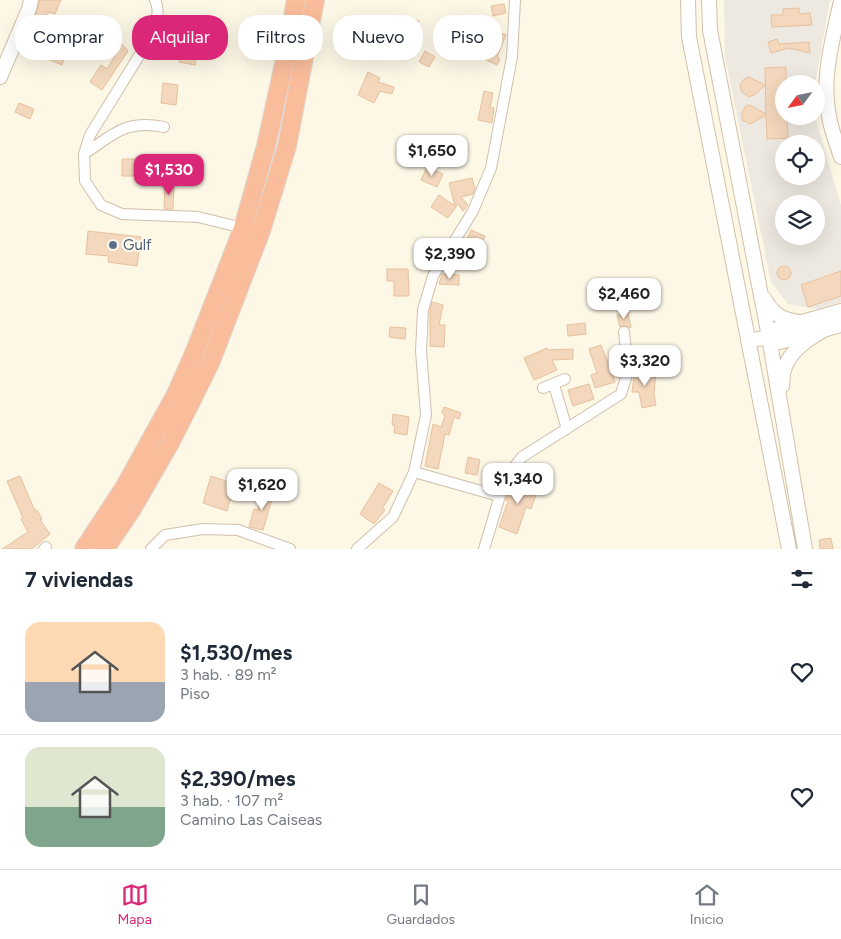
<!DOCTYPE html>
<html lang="es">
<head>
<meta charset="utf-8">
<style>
  :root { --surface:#fff; --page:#f6f6f7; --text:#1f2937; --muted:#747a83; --line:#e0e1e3; --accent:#db2777 }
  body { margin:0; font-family:Figtree,sans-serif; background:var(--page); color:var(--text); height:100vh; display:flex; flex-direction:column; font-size:19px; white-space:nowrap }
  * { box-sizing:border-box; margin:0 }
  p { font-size:16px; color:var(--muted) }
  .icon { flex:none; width:28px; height:28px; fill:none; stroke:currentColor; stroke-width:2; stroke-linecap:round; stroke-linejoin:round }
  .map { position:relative; height:549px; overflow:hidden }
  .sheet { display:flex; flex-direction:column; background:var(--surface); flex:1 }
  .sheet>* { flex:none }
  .banner { position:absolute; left:15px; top:15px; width:500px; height:45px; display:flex; gap:10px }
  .needle { width:32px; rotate:237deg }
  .tools { position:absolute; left:775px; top:75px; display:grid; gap:10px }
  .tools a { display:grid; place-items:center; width:50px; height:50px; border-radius:50%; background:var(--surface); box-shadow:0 5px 20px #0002; font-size:25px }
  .price { position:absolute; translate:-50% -42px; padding:0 11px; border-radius:10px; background:#fff; color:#222; font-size:16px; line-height:32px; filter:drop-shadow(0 1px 2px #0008) }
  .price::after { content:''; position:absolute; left:50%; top:30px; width:15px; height:11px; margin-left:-8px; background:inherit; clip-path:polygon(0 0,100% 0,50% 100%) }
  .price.on { background:var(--accent); color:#fff }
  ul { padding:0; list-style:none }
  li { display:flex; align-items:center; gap:15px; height:125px; padding:0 25px }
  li+li { border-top:1px solid var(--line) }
  li span { display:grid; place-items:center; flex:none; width:140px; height:100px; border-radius:15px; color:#555 }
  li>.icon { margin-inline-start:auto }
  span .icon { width:60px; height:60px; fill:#fffc; stroke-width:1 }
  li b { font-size:21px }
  h2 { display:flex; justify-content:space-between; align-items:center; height:60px; padding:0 25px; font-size:21px }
  .pill { padding:0 18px; border-radius:20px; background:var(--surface); box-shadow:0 5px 20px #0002; font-size:18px; line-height:45px }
  .pill.on { background:var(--accent); color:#fff }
  .dock { display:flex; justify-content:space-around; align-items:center; height:70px; border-top:1px solid var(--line); background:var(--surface); font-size:14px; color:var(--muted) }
  .dock a { display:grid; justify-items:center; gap:2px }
  .dock .on { color:var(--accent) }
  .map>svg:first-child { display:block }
  .industrial { fill:#ede8e0; fill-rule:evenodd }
  .building { fill:#f4d8bd; stroke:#e7c09c }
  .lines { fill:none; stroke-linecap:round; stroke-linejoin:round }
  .street-casing { stroke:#d0bfab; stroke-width:12 }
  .secondary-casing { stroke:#d3c0a9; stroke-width:16 }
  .highway-casing { stroke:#dfd8d3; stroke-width:20 }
  .street { stroke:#fff; stroke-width:10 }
  .secondary { stroke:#fff; stroke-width:14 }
  .highway { stroke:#fabd9b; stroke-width:18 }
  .service-dot { fill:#5c6f8a; stroke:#fffaee; stroke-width:2 }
  .labels { text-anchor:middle; stroke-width:4.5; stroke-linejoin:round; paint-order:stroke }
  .service-label { font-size:15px; fill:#4e5e75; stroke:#fffaee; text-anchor:start }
</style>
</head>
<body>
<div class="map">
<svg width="841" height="549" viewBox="0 0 841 549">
  <rect width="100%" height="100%" fill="#fdf7e6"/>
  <path class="industrial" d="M724,0H830L815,84H784V116H815L841,206V302L818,309L788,304L771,282L725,56ZM784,144H816V176H784ZM784,204H816V236H784Z"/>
  <path class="building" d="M40,0H61L55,14L49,12L43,23L34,19Z
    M504,4L506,13L493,16L491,6Z
    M799,8V14L810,13L812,25L772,27L771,15H783V9Z
    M407,18L419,21L411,58L396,54L399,43H401Z
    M494,30L506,35L497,57L500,59L497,65L482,58L485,51L491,54L496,40L491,37Z
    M777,39L779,44L809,42L810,53L789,48L771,53L768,42Z
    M183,40L198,43L195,65L179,62Z
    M56,42L68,46L62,65L50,60Z
    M122,44L128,51L102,90L90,82L101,65L107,69Z
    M425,51L435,57L429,67L419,62Z
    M786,67V84H784V116H787L788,138L767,139L766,115L750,124L742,120V112L745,107L750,105L766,114L765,68Z
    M368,72L380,78L378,82L394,87L392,94L380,91L374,103L358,95Z
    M749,77L765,85L754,95L749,97L742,92L740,86L743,80Z
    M163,83L178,85L176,105L161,103Z
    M484,91L493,93L490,107L494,108L492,123L478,120Z
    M19,103L34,109L30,119L15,112Z
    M122,159H156V176H122Z
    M427,167L443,174L437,187L421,180Z
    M472,178L475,189L473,194L461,197L468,205L463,211L458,204L448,218L431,207L439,195L455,206L449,183Z
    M165,184H174L173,209H164Z
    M471,230L485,236L479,249L465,243Z
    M88,231L141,237L137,266L108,262L109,256L86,254Z
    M777 273a7 7 0 1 1 14 0a7 7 0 1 1-14 0Z
    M387,269H408L409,296H394V281H387Z
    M841,271V296L808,307L801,285Z
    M442,274L459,275V285L439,284Z
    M432,302L443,305L439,325H445L444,347L430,346V311Z
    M628,312L631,328L624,325L620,327L617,315Z
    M585,323L586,334L568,336L567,325Z
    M390,327L406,328L405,339L389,337Z
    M601,345L615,382L595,388L591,375L597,373L589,349Z
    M547,348L548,350L573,349V359L552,360L557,370L534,380L524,358Z
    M635,369L656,371L654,394L656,405L642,408L639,392H632Z
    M589,384L594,399L573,406L568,390Z
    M444,407L461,413L459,419L454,417L449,435L445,434L438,469L425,466L433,424L441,427L445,416L442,412Z
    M393,414L409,417L407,435L394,433L395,425H392Z
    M468,457L480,460L477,475L465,473Z
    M20,476L35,511L37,510L42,519L40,520L50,534L32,549H2L28,532L21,519L23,518L7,481Z
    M211,476L235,484L227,511L203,503Z
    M514,478L539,487L531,509L526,507L517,534L499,527L508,501L506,500Z
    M379,483L393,491L382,509L385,510L374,524L360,514Z
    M264,489L274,492L263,530L249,527L254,509L258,510Z
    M831,538L833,549H820L819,540Z"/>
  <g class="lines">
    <defs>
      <path id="street" d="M164,127C126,119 114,134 84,154L85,181L101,205L122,214L198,217L243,228
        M84,154L90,135L152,35C155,24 161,11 155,0
        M554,385L567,429
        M543,388L565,379
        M414,472L499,496
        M44,549L46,547
        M151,549L165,535L203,529L238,530L290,549
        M357,549L393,517L414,472L426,415L421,351L423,310L433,276L473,211L491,168L512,57L515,0
        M484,549L505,479L522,457L621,394L628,371L624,332"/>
      <path id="secondary" d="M688,0L689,37L789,549
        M709,0L710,30L769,337L805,549
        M841,1C833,38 821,78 829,116C831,130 837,144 841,157
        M0,77L29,9L31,0
        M764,298C772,314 782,320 800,322
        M769,337L780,342L841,325
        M748,341L769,337L777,329L841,311
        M782,386C783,381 782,375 784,370C789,351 808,339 824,330"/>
      <path id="highway" d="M84,549L124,488L176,394L195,351L243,228L266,146L287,50L296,0
        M105,549L132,509L170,443L191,402L211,361L261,231L287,146L315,0"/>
    </defs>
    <use href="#street" class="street-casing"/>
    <use href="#secondary" class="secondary-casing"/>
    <use href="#highway" class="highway-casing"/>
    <use href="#street" class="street"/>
    <use href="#secondary" class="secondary"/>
    <use href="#highway" class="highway"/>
  </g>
  <circle class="service-dot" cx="113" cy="245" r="5"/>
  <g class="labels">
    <g class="service-label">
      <text x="123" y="250">Gulf</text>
    </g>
  </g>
</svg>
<div class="tools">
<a><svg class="needle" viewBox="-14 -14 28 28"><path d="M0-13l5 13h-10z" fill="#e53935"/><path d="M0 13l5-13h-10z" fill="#747a83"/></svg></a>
<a><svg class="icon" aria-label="locate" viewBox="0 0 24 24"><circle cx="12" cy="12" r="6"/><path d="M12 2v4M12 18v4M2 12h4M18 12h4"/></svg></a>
<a><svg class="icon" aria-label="layers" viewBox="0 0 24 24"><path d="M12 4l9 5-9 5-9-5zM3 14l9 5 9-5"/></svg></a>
</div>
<b class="price" style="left:432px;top:177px">$1,650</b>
<b class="price on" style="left:169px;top:196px">$1,530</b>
<b class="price" style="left:450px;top:280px">$2,390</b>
<b class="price" style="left:624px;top:320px">$2,460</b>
<b class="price" style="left:645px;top:387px">$3,320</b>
<b class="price" style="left:518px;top:505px">$1,340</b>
<b class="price" style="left:262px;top:511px">$1,620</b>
<div class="banner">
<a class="pill">Comprar</a>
<a class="pill on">Alquilar</a>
<a class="pill">Filtros</a>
<a class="pill">Nuevo</a>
<a class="pill">Piso</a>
</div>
</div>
<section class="sheet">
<h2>7 viviendas<svg class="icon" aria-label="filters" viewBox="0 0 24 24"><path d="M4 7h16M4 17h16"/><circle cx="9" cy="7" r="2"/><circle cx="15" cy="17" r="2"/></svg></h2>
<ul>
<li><span style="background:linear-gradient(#ffd9b3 60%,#9aa5b1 0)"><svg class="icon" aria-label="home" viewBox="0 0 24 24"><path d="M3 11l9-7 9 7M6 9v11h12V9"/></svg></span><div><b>$1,530/mes</b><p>3 hab. · 89 m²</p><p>Piso</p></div><svg class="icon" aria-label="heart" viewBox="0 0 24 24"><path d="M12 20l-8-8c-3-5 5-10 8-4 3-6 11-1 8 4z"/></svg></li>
<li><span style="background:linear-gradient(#dfe7d0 60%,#7fa58c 0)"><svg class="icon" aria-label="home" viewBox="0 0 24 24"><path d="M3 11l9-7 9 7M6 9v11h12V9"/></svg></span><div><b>$2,390/mes</b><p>3 hab. · 107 m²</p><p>Camino Las Caiseas</p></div><svg class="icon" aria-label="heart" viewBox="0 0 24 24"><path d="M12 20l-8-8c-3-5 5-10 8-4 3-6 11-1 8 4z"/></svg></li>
</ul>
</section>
<nav class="dock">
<a class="on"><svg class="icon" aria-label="map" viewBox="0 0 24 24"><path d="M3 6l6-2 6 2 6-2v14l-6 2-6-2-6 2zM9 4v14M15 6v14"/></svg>Mapa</a>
<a><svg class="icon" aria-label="saved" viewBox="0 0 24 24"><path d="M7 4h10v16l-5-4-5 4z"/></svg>Guardados</a>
<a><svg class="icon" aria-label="home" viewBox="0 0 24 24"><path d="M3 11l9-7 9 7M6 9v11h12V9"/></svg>Inicio</a>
</nav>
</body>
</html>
